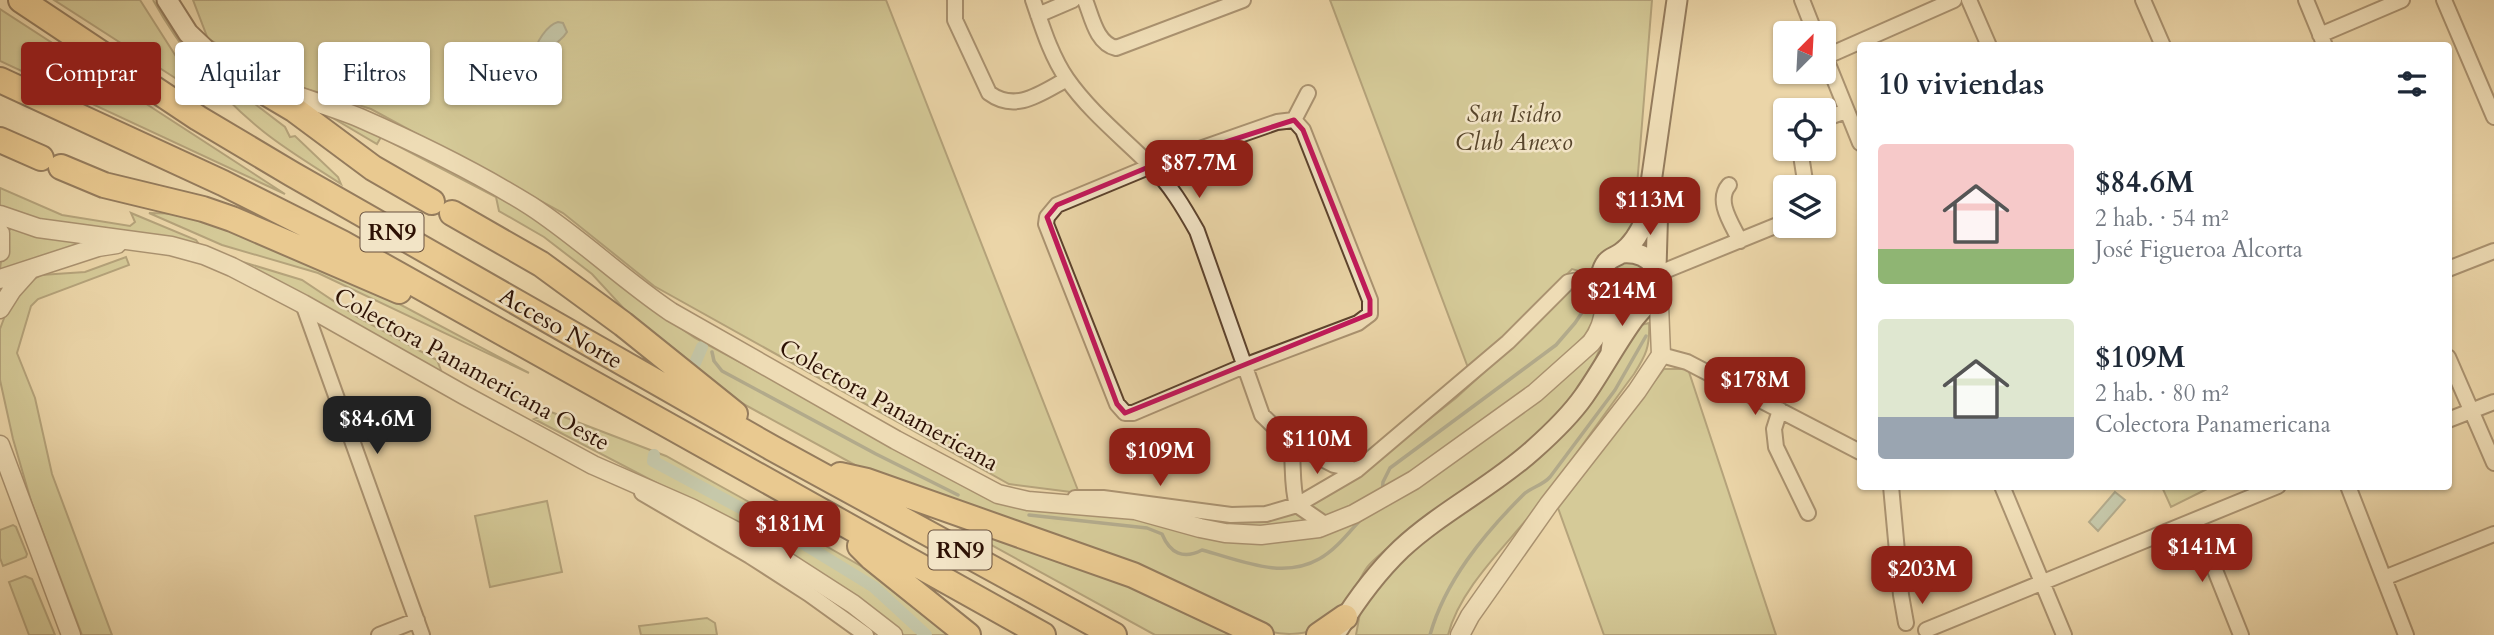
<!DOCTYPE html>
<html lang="es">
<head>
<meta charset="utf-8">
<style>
  :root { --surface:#fff; --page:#f6f6f7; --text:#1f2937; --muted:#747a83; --accent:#8f2418 }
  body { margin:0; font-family:Cardo,serif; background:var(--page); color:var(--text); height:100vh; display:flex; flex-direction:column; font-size:26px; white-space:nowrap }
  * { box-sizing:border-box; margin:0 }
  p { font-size:23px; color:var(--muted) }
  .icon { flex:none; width:38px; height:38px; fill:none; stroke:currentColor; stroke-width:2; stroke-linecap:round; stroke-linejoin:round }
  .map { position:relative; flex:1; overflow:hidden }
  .details { position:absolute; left:1857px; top:42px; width:595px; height:448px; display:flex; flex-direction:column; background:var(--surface); border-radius:7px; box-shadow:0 2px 5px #0004 }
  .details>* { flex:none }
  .banner { position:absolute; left:21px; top:42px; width:665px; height:63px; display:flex; gap:14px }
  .needle { width:46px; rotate:24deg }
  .fabs { position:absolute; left:1773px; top:21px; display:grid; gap:14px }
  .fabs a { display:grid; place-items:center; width:63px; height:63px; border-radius:7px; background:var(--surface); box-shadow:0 2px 5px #0004; font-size:35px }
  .price { position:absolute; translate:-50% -60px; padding:0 16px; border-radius:14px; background:var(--accent); color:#fff; font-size:23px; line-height:46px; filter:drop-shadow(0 2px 4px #0008) }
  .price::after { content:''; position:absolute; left:50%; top:42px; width:21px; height:16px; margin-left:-10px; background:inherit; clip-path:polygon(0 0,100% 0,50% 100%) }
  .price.active { background:#222; color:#fff }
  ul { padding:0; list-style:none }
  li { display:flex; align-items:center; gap:21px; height:175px; padding:0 21px }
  li span { display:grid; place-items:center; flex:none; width:196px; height:140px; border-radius:7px; color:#555 }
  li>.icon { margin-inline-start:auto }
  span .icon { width:84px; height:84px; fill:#fffc; stroke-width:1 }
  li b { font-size:30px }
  h2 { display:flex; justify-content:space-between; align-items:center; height:84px; padding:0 21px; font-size:30px }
  .tag { padding:0 24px; border-radius:7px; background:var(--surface); box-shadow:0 2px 5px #0004; font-size:24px; line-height:63px }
  .tag.active { background:var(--accent); color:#fff }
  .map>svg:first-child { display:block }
  .green { fill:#babd86; stroke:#746745; stroke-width:2 }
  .water { fill:#99b8ad; stroke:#6e7569; stroke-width:2 }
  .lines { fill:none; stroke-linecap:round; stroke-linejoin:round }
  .stream { stroke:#6e7569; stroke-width:3.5 }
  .canal { stroke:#99b8ad; stroke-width:12 }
  .minor-casing { stroke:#5c422d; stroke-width:18 }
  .tertiary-casing { stroke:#5c422d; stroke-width:21 }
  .secondary-casing { stroke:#2d1104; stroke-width:23 }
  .motorway-casing { stroke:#2d1104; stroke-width:28 }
  .minor { stroke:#f2e4c6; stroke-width:14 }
  .tertiary { stroke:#f2e4c6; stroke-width:18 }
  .secondary { stroke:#f2e4c6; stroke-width:19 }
  .motorway { stroke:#e6bb74; stroke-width:24 }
  .marked { fill:none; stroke:#c2185b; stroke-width:5; stroke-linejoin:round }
  .labels { text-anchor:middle; stroke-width:5; stroke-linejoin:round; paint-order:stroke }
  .shield { fill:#f2e4c6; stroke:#68503e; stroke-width:2 }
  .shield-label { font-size:23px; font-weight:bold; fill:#2d1104 }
  .park-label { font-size:24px; font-style:italic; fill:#57452b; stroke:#f2e4c6 }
  .street-label { font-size:24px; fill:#2d1104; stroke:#f2e4c6 }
</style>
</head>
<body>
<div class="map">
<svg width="2494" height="635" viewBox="0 0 2494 635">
  <rect width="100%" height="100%" fill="#ebd6a8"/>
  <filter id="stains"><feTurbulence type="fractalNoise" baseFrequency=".00286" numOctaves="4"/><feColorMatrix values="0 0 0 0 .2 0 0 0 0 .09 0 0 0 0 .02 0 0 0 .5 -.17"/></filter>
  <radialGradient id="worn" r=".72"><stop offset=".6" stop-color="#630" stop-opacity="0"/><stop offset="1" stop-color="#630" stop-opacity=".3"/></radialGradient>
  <path class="green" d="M54,0H140L184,69L214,103Z
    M153,0L185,48L200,62L285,127L290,137L295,136L338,177L341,184C315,167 288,151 264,132C219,96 181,50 153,0Z
    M193,0H886L1079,493L1009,484L654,286L563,213L371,109L294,85L208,39Z
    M1330,0H1652L1634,223L1619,244L1598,256L1590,274L1572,269L1470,373Z
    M0,9L285,194L0,61Z
    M326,114L353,122L420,152L531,214L642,302L695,338L1003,504L1139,517L1198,533L1357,517L1606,332L1596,358V363C1573,398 1547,429 1515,455C1477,486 1434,506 1397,540C1388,548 1377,556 1369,565C1363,571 1360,581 1355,588C1345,603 1329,620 1314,630C1301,635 1281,635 1267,631L877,477L716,389L651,338L592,274L544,237L499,211L496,197L381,137L377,144Z
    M0,188L62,215L130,226L135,222L131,213L196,240L201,247L26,218L0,208Z
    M149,213L187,214L324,264L529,373L318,273L222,245Z
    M12,228L43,238L88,241L0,271C0,258 6,247 6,233Z
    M126,257L129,265L38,299L31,306L17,353L35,398L52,474L112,635H82L31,501L13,439L0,380V329L9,305L30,281L41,275L85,272Z
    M230,258L302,280L359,318L437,360L442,373Z
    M1633,259L1651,272L1649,293L1630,303L1611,293C1609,267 1609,267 1633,259Z
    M1580,287L1593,293L1597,300L1593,321L1585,335L1534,389L1412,477L1316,524L1233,529L1179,515L1262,520L1391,449L1456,398L1517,342L1570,288Z
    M1649,323C1650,347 1646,355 1634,374C1601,418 1570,464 1536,508C1506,546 1460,588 1448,635H1356L1360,613L1404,551L1517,468L1641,325Z
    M1664,369H1688L1776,635H1604L1558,508Z
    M551,412L666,456L758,507L894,585L955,635H903L871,608L682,496L534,419Z
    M2162,487V486L2211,487L2171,507Z
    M547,501L562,572L490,587L475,516Z
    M926,509L1137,584L1246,635H1155Z
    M13,525L16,527L27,554L26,557L3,566L0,558V530Z
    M25,576L32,579L55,635H29L9,582Z
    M707,618L715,623L717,635H641L639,626Z"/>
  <path class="water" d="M558,22L563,23L567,32C561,42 554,42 547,55L541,57L535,54C535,43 547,25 558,22Z
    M2115,492L2125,500L2098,531L2089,522Z"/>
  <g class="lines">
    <path class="stream" d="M712,352L714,361L722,371L876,454L958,495
      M1382,493L1383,482L1390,468L1556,345L1575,323L1591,299
      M1029,515L1147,528L1162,534C1170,553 1183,560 1202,550C1240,560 1282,580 1319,559C1336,550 1350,531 1363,517
      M1430,635C1445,581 1484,534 1523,495C1531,487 1542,486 1550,477L1615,390L1646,336"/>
    <path class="canal" d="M695,363L702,347
      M654,455L653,461L776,527L874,587L926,635"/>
    <defs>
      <path id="minor" d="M955,0V20L989,93C1016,113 1041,93 1067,79
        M1033,0C1042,26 1051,56 1067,79C1090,112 1122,137 1150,165C1170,184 1184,208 1197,231L1262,415L1291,443L1334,465L1357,470
        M1085,0C1092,17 1096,43 1116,48L1243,0
        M1802,0L1815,33
        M1969,0L1989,46
        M2143,0L2163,46
        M2306,0L2325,46
        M2444,0L2494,117
        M1038,15L1073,0
        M2320,35L2402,0
        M1824,54L1860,143
        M1825,57L1954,0
        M1824,119L1846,111
        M1294,120L1303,130L1370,300V314L1358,323L1244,366L1133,413H1125L1117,404L1046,224L1047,217L1057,205L1151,166L1277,122Z
        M1294,120L1308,93
        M1800,149L1806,187
        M1729,185C1715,201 1732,224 1740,241
        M2448,269L2494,251
        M1657,274L1785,222
        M303,304L422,635
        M1661,355L1687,362L1860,452
        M2448,357L2494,463
        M1780,410L1774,429L1776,447L1808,513
        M2448,420L2494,402
        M1291,443C1294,463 1291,485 1297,505L1326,525
        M1891,486L1901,595L1906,623
        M2002,486L2064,635
        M2348,486L2406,635
        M642,493L750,556L809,594L866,635
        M1075,498H1103L1231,515L1266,514L1297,505L1357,470L1508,342L1568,282L1584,279L1602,289
        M2195,520L2241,635
        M2384,578L2494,534
        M1926,630L2278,486
        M379,635L417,620"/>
      <path id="tertiary" d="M275,88C303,99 332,106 360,118C417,143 478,173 531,206C580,238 622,279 671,312L896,440L998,494L1028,501L1135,510L1200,528L1225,533L1261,535L1319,528L1354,514L1414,480L1535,393L1591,343C1601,331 1603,318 1606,303
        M0,215L38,228L171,246L204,255L232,267L303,304L464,395L593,465L691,508L755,541L853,604L893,635
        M0,233V252
        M0,279L98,247L117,244
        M0,309L12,290L29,271
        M0,445L71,635
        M1460,635L1470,616L1549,504L1637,391L1661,355L1658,280"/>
      <path id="secondary" d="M167,0L188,33L226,69
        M1656,269L1658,201
        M1606,297L1613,337L1611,352
        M1647,304C1638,308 1630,311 1620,308C1602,301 1595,277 1607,262C1611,257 1616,257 1621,253C1633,245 1641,230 1646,218L1677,0
        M1339,628C1357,599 1377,572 1401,549C1442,511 1492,487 1533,450C1551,434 1570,416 1584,396C1601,372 1615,345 1633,320C1644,305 1668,288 1654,266C1646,254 1634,252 1622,253"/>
      <path id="motorway" d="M21,0L198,118L292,174L772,448L1114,635
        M226,69L295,110L373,168L432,202
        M0,80L223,183L342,243L1043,635
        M0,140L41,158
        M61,167L104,185L203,209L232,219L399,291
        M452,213L541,264L623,324L735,414
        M840,475L867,481L1133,575L1261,635
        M860,546L872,558L968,635
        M1319,635L1345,617"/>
    </defs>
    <use href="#minor" class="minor-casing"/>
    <use href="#tertiary" class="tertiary-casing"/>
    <use href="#secondary" class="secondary-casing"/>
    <use href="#motorway" class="motorway-casing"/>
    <use href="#minor" class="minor"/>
    <use href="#tertiary" class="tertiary"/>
    <use href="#secondary" class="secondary"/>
    <use href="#motorway" class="motorway"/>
  </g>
  <path d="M0 0H2494V635H0ZM1294,120L1303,130L1370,300V314L1125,413L1117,404L1047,217L1057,205L1151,166Z" fill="#ebd6a8" fill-opacity=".55" fill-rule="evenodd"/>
  <path class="marked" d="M1294,120L1303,130L1370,300V314L1125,413L1117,404L1047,217L1057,205L1151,166Z"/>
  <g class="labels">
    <g class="shield">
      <rect x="360.5" y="212.5" width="63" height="39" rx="5"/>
      <rect x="928.5" y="530.5" width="63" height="39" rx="5"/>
    </g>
    <g class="shield-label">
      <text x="392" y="240">RN9</text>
      <text x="960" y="558">RN9</text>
    </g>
    <g class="park-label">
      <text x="1514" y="122">San Isidro<tspan x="1514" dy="28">Club Anexo</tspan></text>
    </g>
    <g class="street-label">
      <text transform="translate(561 328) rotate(30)" y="8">Acceso Norte</text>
      <text transform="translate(472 369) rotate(29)" y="8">Colectora Panamericana Oeste</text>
      <text transform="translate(889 405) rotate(29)" y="8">Colectora Panamericana</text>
    </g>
  </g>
  <rect width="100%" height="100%" filter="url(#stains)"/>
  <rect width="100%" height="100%" fill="url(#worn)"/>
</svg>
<div class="fabs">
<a><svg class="needle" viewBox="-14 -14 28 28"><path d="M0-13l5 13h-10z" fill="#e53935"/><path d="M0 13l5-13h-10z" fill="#747a83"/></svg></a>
<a><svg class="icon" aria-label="locate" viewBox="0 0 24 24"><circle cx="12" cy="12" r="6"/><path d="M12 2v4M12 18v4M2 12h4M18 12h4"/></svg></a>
<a><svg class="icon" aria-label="layers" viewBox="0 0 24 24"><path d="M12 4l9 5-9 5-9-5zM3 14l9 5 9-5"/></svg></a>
</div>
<b class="price" style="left:1199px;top:200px">$87.7M</b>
<b class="price" style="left:1650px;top:237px">$113M</b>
<b class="price" style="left:1622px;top:328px">$214M</b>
<b class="price" style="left:1755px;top:417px">$178M</b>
<b class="price active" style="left:377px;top:456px">$84.6M</b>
<b class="price" style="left:1317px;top:476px">$110M</b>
<b class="price" style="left:1160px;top:488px">$109M</b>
<b class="price" style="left:790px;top:561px">$181M</b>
<b class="price" style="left:2202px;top:584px">$141M</b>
<b class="price" style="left:1922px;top:606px">$203M</b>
<div class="banner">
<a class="tag active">Comprar</a>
<a class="tag">Alquilar</a>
<a class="tag">Filtros</a>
<a class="tag">Nuevo</a>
</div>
<section class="details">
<h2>10 viviendas<svg class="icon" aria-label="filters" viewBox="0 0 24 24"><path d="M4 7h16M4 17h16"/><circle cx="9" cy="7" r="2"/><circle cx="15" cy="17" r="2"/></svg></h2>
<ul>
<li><span style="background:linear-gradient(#f6c9c9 75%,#8fb573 0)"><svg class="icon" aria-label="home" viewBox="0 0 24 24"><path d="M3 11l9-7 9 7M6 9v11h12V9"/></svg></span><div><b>$84.6M</b><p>2 hab. · 54 m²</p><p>José Figueroa Alcorta</p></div></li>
<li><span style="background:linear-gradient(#dfe7d0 70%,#9aa5b1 0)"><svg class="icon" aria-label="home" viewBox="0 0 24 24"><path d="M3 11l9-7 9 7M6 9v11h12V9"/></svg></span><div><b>$109M</b><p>2 hab. · 80 m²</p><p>Colectora Panamericana</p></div></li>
</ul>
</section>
</div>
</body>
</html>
